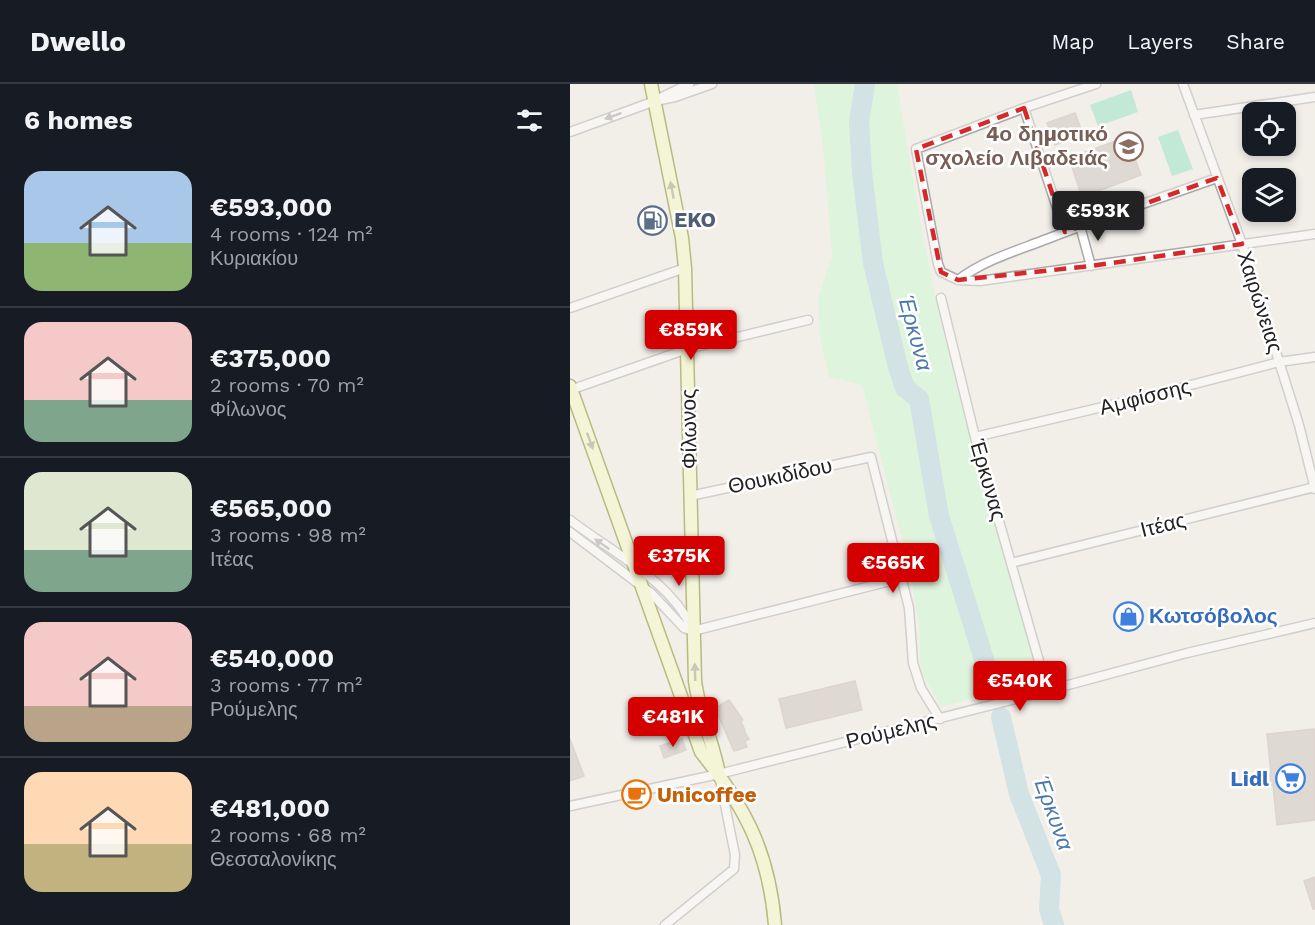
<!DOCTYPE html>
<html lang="en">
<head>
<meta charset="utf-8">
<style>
  :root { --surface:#171b24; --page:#20242c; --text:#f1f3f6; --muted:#9ea1a6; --line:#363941; --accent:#d40000 }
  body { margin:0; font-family:"Work Sans",sans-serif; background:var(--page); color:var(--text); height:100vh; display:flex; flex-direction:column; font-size:22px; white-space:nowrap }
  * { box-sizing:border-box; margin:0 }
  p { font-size:20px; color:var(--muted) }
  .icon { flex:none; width:33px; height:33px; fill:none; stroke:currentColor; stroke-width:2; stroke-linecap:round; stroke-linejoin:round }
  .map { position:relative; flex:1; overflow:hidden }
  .drawer { display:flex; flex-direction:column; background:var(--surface); width:570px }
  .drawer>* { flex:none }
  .fabs { position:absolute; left:672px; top:18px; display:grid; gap:12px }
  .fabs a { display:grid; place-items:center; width:54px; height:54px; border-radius:12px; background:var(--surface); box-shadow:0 3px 9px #0003; font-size:30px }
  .price { position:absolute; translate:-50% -51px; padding:0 14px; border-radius:6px; background:var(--accent); color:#fff; font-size:20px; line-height:39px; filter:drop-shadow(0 2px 3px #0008) }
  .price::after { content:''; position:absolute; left:50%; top:36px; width:18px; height:14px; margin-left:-9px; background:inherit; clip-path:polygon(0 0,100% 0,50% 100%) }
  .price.selected { background:#222; color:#fff }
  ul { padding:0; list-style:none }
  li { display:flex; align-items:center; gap:18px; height:150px; padding:0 24px }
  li+li { border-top:2px solid var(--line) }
  li span { display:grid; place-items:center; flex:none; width:168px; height:120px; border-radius:18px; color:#555 }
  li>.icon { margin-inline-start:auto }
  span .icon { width:72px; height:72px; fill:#fffc; stroke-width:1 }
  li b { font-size:26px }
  h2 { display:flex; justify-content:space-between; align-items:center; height:72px; padding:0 24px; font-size:26px }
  header { display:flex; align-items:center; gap:36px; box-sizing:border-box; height:84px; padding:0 30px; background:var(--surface); border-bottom:2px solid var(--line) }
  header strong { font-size:28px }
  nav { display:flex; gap:33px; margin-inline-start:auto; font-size:21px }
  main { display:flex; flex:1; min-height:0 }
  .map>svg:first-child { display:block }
  .park { fill:#c8facc }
  .pitch { fill:#88e0be }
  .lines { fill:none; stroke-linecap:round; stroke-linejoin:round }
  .river { stroke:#aad3df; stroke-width:20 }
  .building { fill:#c7bfb8; stroke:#c4b6ab; stroke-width:1.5 }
  .street-casing { stroke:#a9a9a9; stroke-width:11 }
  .secondary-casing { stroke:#707d05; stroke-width:15 }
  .street { stroke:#fff; stroke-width:8 }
  .secondary { stroke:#f7fabf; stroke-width:12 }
  .oneway { fill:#9c9c9c }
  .oneway2 { fill:#979978 }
  .marked { fill:none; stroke:#d62828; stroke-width:4.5; stroke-dasharray:12 8; stroke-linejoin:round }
  .labels { text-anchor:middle; stroke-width:5; stroke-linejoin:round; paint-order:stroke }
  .education-label { font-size:21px; font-weight:bold; fill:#785e54; stroke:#fff; text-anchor:end }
  .service-label { font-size:21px; font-weight:bold; fill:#4e5e75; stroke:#fff; text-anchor:start }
  .street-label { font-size:21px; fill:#222; stroke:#fff }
  .shop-label { font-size:21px; font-weight:bold; fill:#366cbe; stroke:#fff; text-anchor:start }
  .food-label { font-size:21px; font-weight:bold; fill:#c56008; stroke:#fff; text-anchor:start }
  .water-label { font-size:22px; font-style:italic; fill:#4a7aab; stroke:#fff }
</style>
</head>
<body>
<header>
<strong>Dwello</strong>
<nav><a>Map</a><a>Layers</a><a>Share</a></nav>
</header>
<main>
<section class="drawer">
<h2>6 homes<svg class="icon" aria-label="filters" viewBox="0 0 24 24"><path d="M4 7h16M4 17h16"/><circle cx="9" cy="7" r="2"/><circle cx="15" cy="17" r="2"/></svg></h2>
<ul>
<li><span style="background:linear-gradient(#a9c7e8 60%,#8fb573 0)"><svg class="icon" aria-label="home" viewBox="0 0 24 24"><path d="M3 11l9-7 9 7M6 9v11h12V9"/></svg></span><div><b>€593,000</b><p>4 rooms · 124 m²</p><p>Κυριακίου</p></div></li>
<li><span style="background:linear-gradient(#f6c9c9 65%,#7fa58c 0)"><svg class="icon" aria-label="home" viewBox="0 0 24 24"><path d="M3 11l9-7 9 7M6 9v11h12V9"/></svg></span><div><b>€375,000</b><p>2 rooms · 70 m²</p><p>Φίλωνος</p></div></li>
<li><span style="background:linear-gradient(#dfe7d0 65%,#7fa58c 0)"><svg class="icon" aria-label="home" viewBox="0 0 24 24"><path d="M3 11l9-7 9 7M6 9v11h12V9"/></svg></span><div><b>€565,000</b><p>3 rooms · 98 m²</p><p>Ιτέας</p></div></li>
<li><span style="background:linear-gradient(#f6c9c9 70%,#b9a48a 0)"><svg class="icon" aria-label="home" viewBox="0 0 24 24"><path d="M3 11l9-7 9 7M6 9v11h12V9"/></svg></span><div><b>€540,000</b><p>3 rooms · 77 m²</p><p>Ρούμελης</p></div></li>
<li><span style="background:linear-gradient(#ffd9b3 60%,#c2b280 0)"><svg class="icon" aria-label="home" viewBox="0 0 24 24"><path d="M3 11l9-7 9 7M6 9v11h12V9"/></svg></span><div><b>€481,000</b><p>2 rooms · 68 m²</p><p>Θεσσαλονίκης</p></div></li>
</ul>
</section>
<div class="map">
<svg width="745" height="841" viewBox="0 0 745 841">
  <rect width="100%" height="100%" fill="#f2efe9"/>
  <path class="park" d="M244,0H327C341,85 355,170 375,255C403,370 436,483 470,596L371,623L353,590L350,576L349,541L340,487L292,301L259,293L249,250L248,215L262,172L253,63Z"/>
  <path class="pitch" d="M561,6L568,28L528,42L520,21Z
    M608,46L623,85L602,92L588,53Z"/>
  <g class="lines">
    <path class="river" d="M295,0L289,38L292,88L303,179L328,283L335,304L349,315L369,432L423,604
      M431,633L449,710L481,791L479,825L484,841"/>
  </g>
  <path class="building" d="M505,29L513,50L485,61L477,39Z
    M557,53L571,91L512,113L499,74Z
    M84,130L89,141L78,145L74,133Z
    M285,597L292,626L216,644L209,615Z
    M159,616L173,636L171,638L175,646L174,647L179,655L175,657L177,663L164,667L145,624Z
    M745,645V736L707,741L703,701H695L694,690L701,689L697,650Z
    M0,655L14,692L0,697Z
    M112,655L116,666L94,674L90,662Z
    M745,793V825H743L734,797Z"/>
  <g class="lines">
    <defs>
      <path id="street" d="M526,0L454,24L346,65L368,180L371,188L388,196L410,197L745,150
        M613,0L672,160L729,341L745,405
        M92,13L119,0
        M454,24L495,148
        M624,31L745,13
        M0,48L85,17L105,13L142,0
        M510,142L521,182
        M388,196C414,176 446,167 477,155C533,133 590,114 647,94
        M371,214L405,353L469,577
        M0,224L115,184
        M0,306L117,265L238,236
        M405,353L575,313L709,278L745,273
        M120,412L301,373L339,524L343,579L351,604L370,635
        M0,436C41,468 99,495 122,544
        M0,448L82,510L114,544L123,547L332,494
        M441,479L745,403
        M0,722L149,690L461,611L617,569L745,539
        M95,841L164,785L165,771L150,696"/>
      <path id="secondary" d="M81,0L112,154L115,184L125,597C129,629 143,658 149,690
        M0,302L131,668C176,724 199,769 205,841"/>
    </defs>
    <use href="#street" class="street-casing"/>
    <use href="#secondary" class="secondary-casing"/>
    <use href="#street" class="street"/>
    <use href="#secondary" class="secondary"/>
  </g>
  <defs><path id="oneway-solid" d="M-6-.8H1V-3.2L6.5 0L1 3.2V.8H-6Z" transform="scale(1.5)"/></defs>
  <g class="oneway">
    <use href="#oneway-solid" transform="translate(43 32) rotate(160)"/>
    <use href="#oneway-solid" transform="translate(32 460) rotate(-145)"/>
  </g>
  <g class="oneway2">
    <use href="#oneway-solid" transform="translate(102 106) rotate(-101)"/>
    <use href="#oneway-solid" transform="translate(20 357) rotate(70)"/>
    <use href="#oneway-solid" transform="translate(125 588) rotate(-92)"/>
  </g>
  <path d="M0 0H745V841H0ZM454,24L495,148L647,94L672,160L521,182L388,196L371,188L346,65Z" fill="#f2efe9" fill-opacity=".55" fill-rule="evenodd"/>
  <path class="marked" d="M454,24L495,148L647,94L672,160L521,182L388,196L371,188L346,65Z"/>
  <defs>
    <symbol id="school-ring" viewBox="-11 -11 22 22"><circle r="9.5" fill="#fff" stroke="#8d6e63" stroke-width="1.5"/><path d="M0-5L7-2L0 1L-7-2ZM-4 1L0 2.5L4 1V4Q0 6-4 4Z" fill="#8d6e63"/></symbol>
    <symbol id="fuel-ring" viewBox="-11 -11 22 22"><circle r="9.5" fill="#fff" stroke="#5c6f8a" stroke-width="1.5"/><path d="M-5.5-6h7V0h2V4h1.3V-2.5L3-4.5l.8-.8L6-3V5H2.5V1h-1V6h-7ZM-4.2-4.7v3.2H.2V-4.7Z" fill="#5c6f8a"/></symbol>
    <symbol id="shop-ring" viewBox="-11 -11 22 22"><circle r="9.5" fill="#fff" stroke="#3f7fe0" stroke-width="1.5"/><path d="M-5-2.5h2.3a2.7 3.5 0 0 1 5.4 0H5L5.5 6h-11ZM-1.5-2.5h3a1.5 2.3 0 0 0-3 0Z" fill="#3f7fe0"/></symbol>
    <symbol id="supermarket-ring" viewBox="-11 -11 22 22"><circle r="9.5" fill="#fff" stroke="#3f7fe0" stroke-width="1.5"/><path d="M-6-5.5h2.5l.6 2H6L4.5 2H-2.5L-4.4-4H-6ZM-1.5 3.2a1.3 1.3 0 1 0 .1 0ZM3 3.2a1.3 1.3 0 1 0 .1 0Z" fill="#3f7fe0"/></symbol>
    <symbol id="cafe-ring" viewBox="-11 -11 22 22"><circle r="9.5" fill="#fff" stroke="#e8710a" stroke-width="1.5"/><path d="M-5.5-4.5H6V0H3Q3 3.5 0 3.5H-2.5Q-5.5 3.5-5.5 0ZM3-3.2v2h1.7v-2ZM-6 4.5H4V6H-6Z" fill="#e8710a"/></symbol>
  </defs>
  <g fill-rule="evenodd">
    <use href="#school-ring" x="542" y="46" width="33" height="33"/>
    <use href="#fuel-ring" x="66" y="120" width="33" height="33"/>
    <use href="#shop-ring" x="542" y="516" width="33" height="33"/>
    <use href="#supermarket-ring" x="704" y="678" width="33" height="33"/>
    <use href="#cafe-ring" x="50" y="694" width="33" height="33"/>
  </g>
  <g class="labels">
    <g class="education-label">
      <text x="538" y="57">4ο δημοτικό<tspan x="538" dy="24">σχολείο Λιβαδειάς</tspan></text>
    </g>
    <g class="service-label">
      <text x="104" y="143">EKO</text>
    </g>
    <g class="street-label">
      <text transform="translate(690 218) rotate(72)" y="7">Χαιρώνειας</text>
      <text transform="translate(575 313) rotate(-14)" y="7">Αμφίσσης</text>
      <text transform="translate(119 345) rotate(-91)" y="7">Φίλωνος</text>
      <text transform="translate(210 392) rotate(-12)" y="7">Θουκιδίδου</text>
      <text transform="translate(418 396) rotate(74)" y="7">Έρκυνας</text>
      <text transform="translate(593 441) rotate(-14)" y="7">Ιτέας</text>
      <text transform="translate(321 647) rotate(-14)" y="7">Ρούμελης</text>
    </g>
    <g class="shop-label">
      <text x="579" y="539">Κωτσόβολος</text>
      <text x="699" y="702" text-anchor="end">Lidl</text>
    </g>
    <g class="food-label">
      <text x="87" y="718">Unicoffee</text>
    </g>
    <g class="water-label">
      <text transform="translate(346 249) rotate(75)" y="8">Έρκυνα</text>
      <text transform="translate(484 729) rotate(70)" y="8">Έρκυνα</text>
    </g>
  </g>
</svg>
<div class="fabs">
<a><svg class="icon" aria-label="locate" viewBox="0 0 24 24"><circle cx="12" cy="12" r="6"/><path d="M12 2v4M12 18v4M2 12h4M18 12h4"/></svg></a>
<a><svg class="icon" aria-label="layers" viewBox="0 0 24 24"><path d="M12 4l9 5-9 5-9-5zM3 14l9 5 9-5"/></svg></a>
</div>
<b class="price selected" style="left:528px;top:158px">€593K</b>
<b class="price" style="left:121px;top:277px">€859K</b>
<b class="price" style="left:109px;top:503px">€375K</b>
<b class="price" style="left:323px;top:510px">€565K</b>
<b class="price" style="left:450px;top:628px">€540K</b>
<b class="price" style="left:103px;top:664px">€481K</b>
</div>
</main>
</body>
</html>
